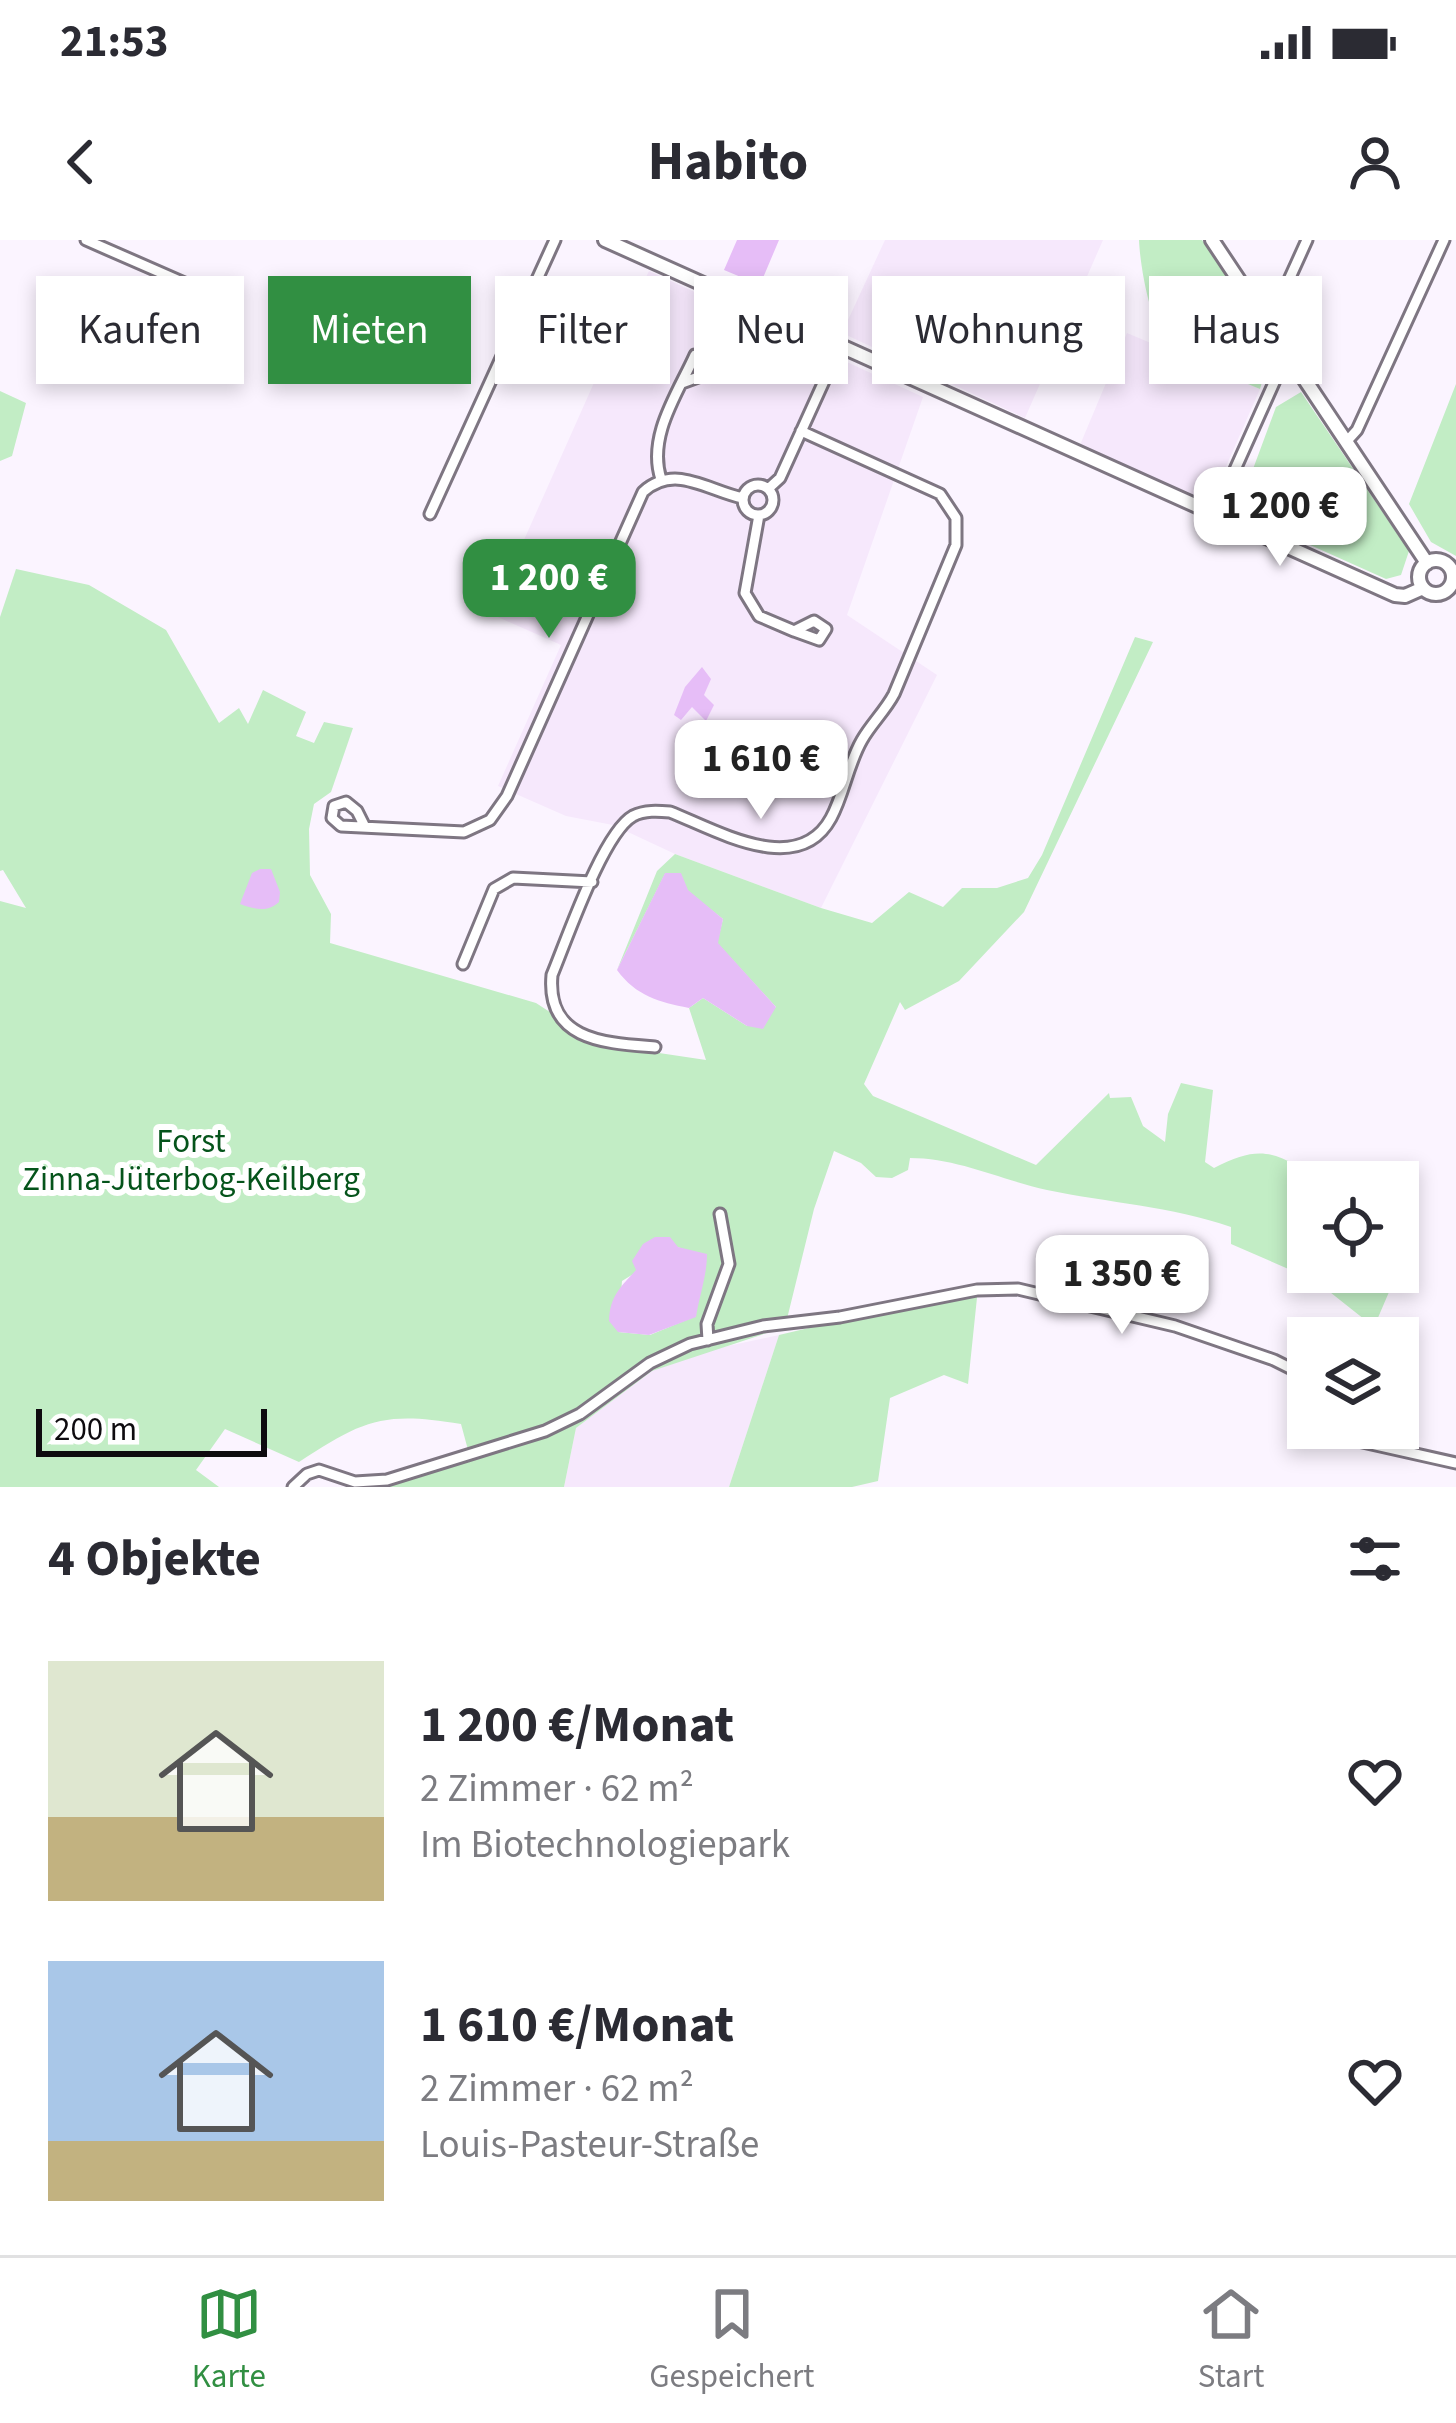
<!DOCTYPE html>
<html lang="de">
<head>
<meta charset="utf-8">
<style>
  :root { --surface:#fff; --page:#f2f2f3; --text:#2b2b33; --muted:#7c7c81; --line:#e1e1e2; --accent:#318f42 }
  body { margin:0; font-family:"Source Sans 3",sans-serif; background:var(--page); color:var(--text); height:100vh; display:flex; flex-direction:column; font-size:45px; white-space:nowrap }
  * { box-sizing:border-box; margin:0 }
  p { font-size:39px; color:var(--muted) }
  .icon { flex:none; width:66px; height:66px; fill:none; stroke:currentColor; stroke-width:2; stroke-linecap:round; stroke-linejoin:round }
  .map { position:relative; height:1247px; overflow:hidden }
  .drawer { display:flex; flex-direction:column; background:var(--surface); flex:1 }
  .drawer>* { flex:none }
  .guide { position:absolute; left:36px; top:36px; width:1386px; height:108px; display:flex; gap:24px }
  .buttons { position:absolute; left:1287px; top:921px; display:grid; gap:24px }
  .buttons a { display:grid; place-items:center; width:132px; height:132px; border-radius:0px; background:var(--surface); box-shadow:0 6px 18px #0003; font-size:60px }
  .scale { position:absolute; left:36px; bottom:30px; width:231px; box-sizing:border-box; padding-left:12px; border:6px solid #0e0b0f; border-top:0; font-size:33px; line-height:42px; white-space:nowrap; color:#0e0b0f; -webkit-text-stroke:9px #fff; paint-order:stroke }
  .price { position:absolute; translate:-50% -102px; padding:0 27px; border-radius:24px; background:#fff; color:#222; font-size:39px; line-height:78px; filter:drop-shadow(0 3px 6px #0008) }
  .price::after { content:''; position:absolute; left:50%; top:72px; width:36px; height:27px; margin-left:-18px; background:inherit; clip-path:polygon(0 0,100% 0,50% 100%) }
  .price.selected { background:var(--accent); color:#fff }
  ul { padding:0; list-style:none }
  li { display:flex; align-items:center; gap:36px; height:300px; padding:0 48px }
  li span { display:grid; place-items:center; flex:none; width:336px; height:240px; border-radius:0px; color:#555 }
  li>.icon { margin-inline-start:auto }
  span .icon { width:144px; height:144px; fill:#fffc; stroke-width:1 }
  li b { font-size:51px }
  h2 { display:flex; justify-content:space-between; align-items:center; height:144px; padding:0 48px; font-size:51px }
  .chip { padding:0 42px; border-radius:0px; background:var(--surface); box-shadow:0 6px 18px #0003; font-size:42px; line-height:108px }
  .chip.selected { background:var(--accent); color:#fff }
  .status { display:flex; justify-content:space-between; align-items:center; height:84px; padding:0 60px; background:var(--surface); direction:ltr }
  .status svg { height:33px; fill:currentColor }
  header { display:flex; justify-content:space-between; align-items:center; height:156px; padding:0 48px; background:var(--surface); font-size:54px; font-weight:700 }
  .menu { display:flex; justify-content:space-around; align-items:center; height:168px; border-top:3px solid var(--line); background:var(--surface); font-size:33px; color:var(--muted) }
  .menu a { display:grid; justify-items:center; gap:6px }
  .menu .selected { color:var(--accent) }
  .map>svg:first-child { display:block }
  .built { fill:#f6e8fc }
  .green { fill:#c2edc5; fill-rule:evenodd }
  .water { fill:#e6bdf7 }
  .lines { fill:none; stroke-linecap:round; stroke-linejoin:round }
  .street-casing { stroke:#7e7682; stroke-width:15 }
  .secondary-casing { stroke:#7e7682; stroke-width:18 }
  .street { stroke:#fff; stroke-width:9 }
  .secondary { stroke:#fff; stroke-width:12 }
  .labels { text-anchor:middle; stroke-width:12; stroke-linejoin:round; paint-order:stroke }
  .park-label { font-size:33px; fill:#05541b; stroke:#fff }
</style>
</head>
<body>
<div class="status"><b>21:53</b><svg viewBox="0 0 49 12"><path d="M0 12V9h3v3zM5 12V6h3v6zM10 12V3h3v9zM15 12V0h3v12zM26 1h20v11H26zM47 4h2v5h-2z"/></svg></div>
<header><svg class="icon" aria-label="back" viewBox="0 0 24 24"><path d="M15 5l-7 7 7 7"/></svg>Habito<svg class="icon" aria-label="person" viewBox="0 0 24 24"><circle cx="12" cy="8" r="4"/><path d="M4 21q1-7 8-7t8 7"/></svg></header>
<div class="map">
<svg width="1456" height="1247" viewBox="0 0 1456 1247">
  <rect width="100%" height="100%" fill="#fbf4ff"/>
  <path class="built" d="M885,0H1103L1025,178L842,93Z
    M649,31L923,157L847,375L937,435L821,668L675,614L613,585L566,576L498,546L561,405L491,374L593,145Z
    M1127,93L1260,149L1217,247L1206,257H1193L1080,205Z
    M779,1095L729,1247H564L576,1188L652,1131L709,1110Z"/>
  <path class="green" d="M1139,0H1202L1260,80L1270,114L1260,149C1235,138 1193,125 1172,109C1151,92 1140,26 1139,0Z
    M1456,144V316L1431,302L1409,264Z
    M0,151L26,163L12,216L0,221Z
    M1301,152L1409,311L1401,335L1386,339L1252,279L1243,256L1276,167Z
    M16,329L89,345L166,390L219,483L239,468L248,484L263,450L306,472L296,496L314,503L324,482L353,488L331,552L314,564L309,589L310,635L331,674L330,703L536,763L599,804L706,820L689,768L703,758L747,786L776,767L717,703L723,679L665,634L617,730L657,631L675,614L821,668L872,683L909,652L943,667L962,648H997L1028,638L1042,615L1135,397L1153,402L1024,672L959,741L905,770L900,762L864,844L873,856L1036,925L1109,853L1110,858L1131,857L1143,886L1165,902L1168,874L1181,843L1213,850L1205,922L1214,928C1265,901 1279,915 1324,942H1308V1032L1398,1031L1374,1087L1316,1041L1231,1004V987C1171,966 1109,963 1047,950C1002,940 957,918 910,918L908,930L892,938L876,937L861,923L834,911L814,969L785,1087L652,1131L576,1188L564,1247H384L471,1221L461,1184C383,1171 363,1180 299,1222L225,1189L196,1230L219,1247H0V661L26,668L3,630L0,631V377ZM677,1007L694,1013L696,1076L650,1095L618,1092L622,1041Z
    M978,1048L968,1144L944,1135L890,1158L878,1241L852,1247H729L779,1095Z"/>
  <path class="water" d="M737,0H779L760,45L724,30Z
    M702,427L711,439L704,455L714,465L706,481L692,467L681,480L674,475L685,447Z
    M260,629H271L280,652L279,662C267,673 254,669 240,664L252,633Z
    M665,633H681L688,650L723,679L718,703L776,767L763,789L747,786L703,758L689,768C659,762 636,756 617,730Z
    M655,997H670L678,1007L707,1014C707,1035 700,1053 696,1077L649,1095L618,1092L609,1081C610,1055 621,1047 636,1030L632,1021L643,1004Z"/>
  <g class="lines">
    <defs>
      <path id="street" d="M86,0L196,48
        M1268,79L1273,75L1307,0
        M1347,201L1357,190L1444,0
        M661,239C647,196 678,153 695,115L706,116L710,124L709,133L682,143
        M743 260a15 15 0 1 1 30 0a15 15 0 1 1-30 0Z
        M768,249L780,238L840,106
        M430,274L555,0
        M1215,274L1277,136L1293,119
        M759,275L745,353L759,376L794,391
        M814,381L826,389L819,400L794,391Z
        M365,587L357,571L346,562L334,566L332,578L341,586L464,592L490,580L507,556L643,252C675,223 708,251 743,258
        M463,724L494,649L513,638L592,642
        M655,807C605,803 546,801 552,735C567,699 603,593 633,576C645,570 658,571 670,572C716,590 798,639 831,578C844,554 848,524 862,500C871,484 885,471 894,454L956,305V278L940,254L801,191
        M708,1100L707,1084L729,1024L720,974
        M1342,1188L1358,1201L1456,1223
        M293,1247L307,1234L319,1230L355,1242L387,1240L545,1191L580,1174L650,1123L690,1104L763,1086L840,1077L977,1050L1018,1049L1175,1086L1274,1120L1308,1137"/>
      <path id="secondary" d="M605,0L1395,355L1405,356L1423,348
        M1212,0L1427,323
        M1419 337a17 17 0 1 1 34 0a17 17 0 1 1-34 0Z"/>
    </defs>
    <use href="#street" class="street-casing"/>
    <use href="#secondary" class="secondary-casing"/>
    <use href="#street" class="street"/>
    <use href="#secondary" class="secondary"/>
  </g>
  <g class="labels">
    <g class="park-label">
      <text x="191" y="912">Forst<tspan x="191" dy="38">Zinna-Jüterbog-Keilberg</tspan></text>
    </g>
  </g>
</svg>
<div class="buttons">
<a><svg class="icon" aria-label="locate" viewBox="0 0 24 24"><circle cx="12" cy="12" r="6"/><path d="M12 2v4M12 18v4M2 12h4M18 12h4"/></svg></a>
<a><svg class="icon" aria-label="layers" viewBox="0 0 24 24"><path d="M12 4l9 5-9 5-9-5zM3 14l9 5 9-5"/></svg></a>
</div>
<div class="scale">200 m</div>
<b class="price" style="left:1280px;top:329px">1 200 €</b>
<b class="price selected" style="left:549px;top:401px">1 200 €</b>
<b class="price" style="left:761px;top:582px">1 610 €</b>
<b class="price" style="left:1122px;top:1097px">1 350 €</b>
<div class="guide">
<a class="chip">Kaufen</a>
<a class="chip selected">Mieten</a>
<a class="chip">Filter</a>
<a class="chip">Neu</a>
<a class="chip">Wohnung</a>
<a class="chip">Haus</a>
</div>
</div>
<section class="drawer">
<h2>4 Objekte<svg class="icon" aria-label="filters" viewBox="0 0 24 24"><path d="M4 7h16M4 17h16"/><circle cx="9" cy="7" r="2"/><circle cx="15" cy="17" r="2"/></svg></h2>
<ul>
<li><span style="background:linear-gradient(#dfe7d0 65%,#c2b280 0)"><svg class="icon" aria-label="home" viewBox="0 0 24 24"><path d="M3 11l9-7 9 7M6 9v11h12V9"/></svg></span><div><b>1 200 €/Monat</b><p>2 Zimmer · 62 m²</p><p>Im Biotechnologiepark</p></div><svg class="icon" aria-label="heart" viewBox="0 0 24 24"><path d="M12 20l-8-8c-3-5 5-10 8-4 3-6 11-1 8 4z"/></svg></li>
<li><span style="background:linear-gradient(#a9c7e8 75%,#c2b280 0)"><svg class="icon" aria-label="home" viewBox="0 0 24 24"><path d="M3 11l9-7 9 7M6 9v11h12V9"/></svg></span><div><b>1 610 €/Monat</b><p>2 Zimmer · 62 m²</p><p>Louis-Pasteur-Straße</p></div><svg class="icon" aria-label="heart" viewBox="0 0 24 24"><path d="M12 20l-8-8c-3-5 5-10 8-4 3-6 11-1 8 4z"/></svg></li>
</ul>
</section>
<nav class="menu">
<a class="selected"><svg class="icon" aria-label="map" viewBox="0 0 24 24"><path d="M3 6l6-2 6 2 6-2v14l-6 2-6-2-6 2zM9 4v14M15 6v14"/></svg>Karte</a>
<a><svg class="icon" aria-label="saved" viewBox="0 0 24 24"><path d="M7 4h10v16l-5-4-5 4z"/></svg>Gespeichert</a>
<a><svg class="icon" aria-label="home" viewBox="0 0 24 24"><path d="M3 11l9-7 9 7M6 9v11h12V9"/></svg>Start</a>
</nav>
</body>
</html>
